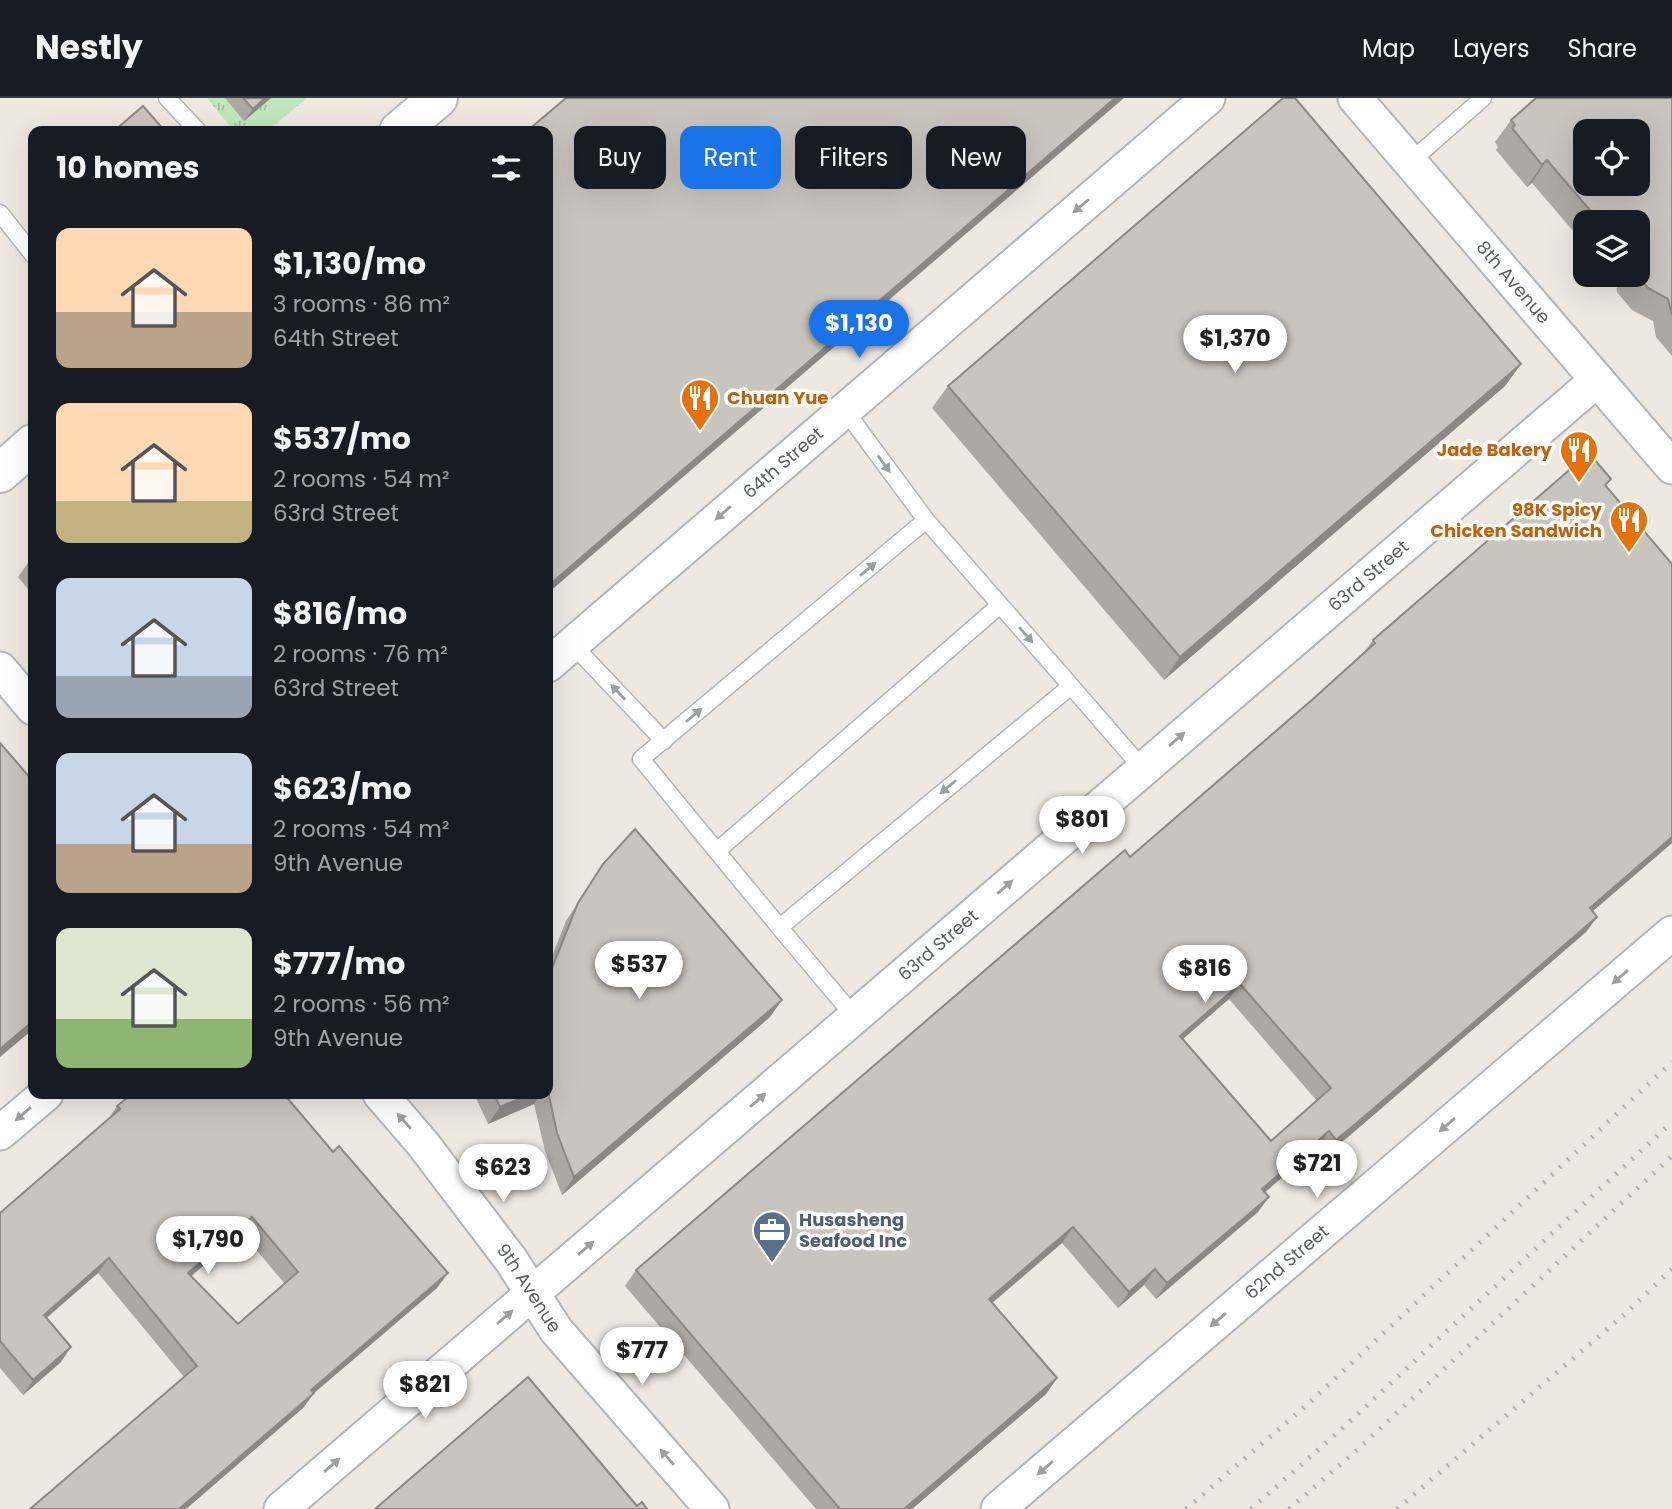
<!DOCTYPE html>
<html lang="en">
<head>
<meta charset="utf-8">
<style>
  :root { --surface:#171b24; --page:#20242c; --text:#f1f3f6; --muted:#9ea1a6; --line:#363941; --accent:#1a73e8 }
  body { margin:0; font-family:Poppins,sans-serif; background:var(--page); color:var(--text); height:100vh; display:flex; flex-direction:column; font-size:26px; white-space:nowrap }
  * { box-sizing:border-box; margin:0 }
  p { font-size:23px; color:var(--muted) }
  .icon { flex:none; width:38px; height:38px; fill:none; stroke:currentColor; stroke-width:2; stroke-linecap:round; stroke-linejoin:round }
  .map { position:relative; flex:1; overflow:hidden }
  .panel { position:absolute; left:28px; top:28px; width:525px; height:973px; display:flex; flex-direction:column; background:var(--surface); border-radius:14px; box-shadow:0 7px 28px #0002 }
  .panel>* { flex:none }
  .hud { position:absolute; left:574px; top:28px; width:665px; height:63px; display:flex; gap:14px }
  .tools { position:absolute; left:1573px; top:21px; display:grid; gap:14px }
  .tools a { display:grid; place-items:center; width:77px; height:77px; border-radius:14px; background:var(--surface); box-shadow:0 7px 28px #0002; font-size:35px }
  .price { position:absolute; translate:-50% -60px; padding:0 16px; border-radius:24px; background:#fff; color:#222; font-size:23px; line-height:46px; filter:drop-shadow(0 2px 4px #0008) }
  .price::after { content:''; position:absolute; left:50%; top:42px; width:21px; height:16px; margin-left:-10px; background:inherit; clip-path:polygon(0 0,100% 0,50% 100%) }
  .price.current { background:var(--accent); color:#fff }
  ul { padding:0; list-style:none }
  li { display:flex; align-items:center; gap:21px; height:175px; padding:0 28px }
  li span { display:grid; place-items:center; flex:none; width:196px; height:140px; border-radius:14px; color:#555 }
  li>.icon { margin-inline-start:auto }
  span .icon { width:84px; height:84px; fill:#fffc; stroke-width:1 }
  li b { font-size:30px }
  h2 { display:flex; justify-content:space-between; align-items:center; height:84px; padding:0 28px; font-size:30px }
  .chip { padding:0 24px; border-radius:14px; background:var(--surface); box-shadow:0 7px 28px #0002; font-size:24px; line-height:63px }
  .chip.current { background:var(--accent); color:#fff }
  header { display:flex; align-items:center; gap:42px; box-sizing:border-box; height:98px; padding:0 35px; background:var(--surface); border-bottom:2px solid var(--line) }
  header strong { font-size:33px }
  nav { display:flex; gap:38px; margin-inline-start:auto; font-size:24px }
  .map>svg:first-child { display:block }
  .park { fill:url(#park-tufts) }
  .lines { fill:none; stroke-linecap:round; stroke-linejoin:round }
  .service-casing { stroke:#b2b5b9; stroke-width:19 }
  .minor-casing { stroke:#b2b5b9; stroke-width:37 }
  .secondary-casing { stroke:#b5b9bf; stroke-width:42 }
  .service { stroke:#fff; stroke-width:16 }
  .minor { stroke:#fff; stroke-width:33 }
  .secondary { stroke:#fff; stroke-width:38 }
  .rail { stroke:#b1b2b3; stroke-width:5; stroke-dasharray:2 9; stroke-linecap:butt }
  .wall { fill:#aca9a3; fill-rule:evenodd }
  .shaded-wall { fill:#8c8985 }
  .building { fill:#c8c4be; stroke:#8c8985; stroke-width:2; fill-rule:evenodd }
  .oneway { fill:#9b9fa1 }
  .labels { text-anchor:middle; stroke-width:7; stroke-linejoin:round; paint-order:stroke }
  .street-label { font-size:18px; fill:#595f63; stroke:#fff }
  .food-label { font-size:18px; font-weight:bold; fill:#c56008; stroke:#fff; text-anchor:end }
  .service-label { font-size:18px; font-weight:bold; fill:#4e5e75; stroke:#fff; text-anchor:start }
</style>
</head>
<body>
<header>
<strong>Nestly</strong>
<nav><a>Map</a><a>Layers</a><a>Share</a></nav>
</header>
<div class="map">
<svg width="1672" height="1411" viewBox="0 0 1672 1411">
  <defs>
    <pattern id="park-tufts" width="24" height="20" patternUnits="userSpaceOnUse" patternTransform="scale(1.75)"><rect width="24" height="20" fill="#c0e7bb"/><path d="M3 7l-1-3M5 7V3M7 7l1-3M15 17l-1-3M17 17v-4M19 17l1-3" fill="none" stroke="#9fbe9c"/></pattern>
  </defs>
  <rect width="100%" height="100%" fill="#ede9e1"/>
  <path class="park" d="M207,0H307L267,33H234Z"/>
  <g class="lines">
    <defs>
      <path id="service" d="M167,0L198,33
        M1410,64L1483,0
        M0,115L33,157
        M844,311L926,422
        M572,546L664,643
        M1071,588L1143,671
        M717,753L1000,507
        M780,829L1071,588L926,422L641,661C712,747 782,834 855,919"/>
      <g id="minor">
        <path id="s1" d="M1355,0L1672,369"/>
        <path id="s2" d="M548,567L1208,0"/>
        <path d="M0,571L33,610"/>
        <path id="s3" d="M380,996L423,1046L511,1162L556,1232L712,1411"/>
        <path d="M0,1035L46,996"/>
        <path id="s4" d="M281,1411L1597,282"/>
        <path id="s5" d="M998,1411L1672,835"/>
      </g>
      <path id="secondary" d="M399,33L438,0
        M0,375L33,346"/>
    </defs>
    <use href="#service" class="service-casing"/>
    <use href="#minor" class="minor-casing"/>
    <use href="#secondary" class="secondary-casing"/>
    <use href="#service" class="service"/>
    <use href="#minor" class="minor"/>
    <use href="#secondary" class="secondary"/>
    <path class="rail" d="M1186,1411L1308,1306L1672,964
      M1251,1411L1336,1336L1672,1024
      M1289,1411L1356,1353L1672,1058
      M1397,1411L1625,1216L1672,1171"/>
  </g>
  <path class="wall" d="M225,0H271L244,23Z
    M1672,0V258L1656,239L1653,223L1632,212L1617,194L1616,184L1610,177H1638V124H1586V148L1532,85L1527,89L1496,52L1498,49L1495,44L1511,22Z
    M1521,266L1505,288L1164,582L932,310L948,288Z
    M1606,388L1672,466V745L1593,813L1597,819L1586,834L1348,1039L1325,1057L1318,1049L1265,1094L1258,1114L1156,1201L1144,1187L1118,1210L1062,1145L992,1205L1057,1280L1046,1296L912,1411H816L625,1188L636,1172L1130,759L1313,601L1363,556L1373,542ZM1229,901L1317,1003L1271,1043L1183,941Z
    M33,458V497L18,479Z
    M603,766L770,919L562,1097L545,1053L534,1006L488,1026L474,996H548V868L566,823Z
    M117,1008L437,1190L314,1295L303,1310L186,1411H30L184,1279L98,1175L47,1220L61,1264L23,1297L0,1270V1115L107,1023ZM241,1134L285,1186L238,1226L191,1178Z"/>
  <path class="shaded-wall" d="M265,0H271L244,23L253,11Z
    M1115,0H1124L548,495V488Z
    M1547,62L1532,85L1527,89L1542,67Z
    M1521,266L1505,288L1164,582L1180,559Z
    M1672,739V745L1579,825L1590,810Z
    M1597,819L1586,834L1348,1039L1325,1057L1336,1042Z
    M1240,886L1229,901L1169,953L1180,938Z
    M782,902L770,919L562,1097L574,1079Z
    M33,923V929L30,934L0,959V951Z
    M530,996H541L534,1006L488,1026L500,1009Z
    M1329,1033L1318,1049L1251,1106L1262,1091Z
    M1269,1099L1258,1114L1156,1201L1167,1185Z
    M252,1119L241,1134L178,1190L188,1175Z
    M1073,1129L1062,1145L978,1217L989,1201Z
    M109,1160L98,1175L33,1231L44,1217Z
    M1155,1171L1144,1187L1118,1210L1129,1194Z
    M448,1175L437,1190L300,1307L311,1292Z
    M71,1249L61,1264L23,1297L33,1282Z
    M1057,1280L1046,1296L912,1411H904Z
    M314,1295L303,1310L186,1411H179Z"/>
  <path class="building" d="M243,0H265L253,11Z
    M566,0H1115L548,488V33H527Z
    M1283,0H1295L1521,266L1180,559L948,288Z
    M1536,0H1672V217L1668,201L1648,190L1637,177H1638V124H1600L1547,62L1542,67L1512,30L1515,27L1511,22ZM1586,33H1638V86H1586Z
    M143,8L165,33H114Z
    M1589,355L1611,381L1605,387L1672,466V739L1590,810L1597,819L1359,1023L1336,1042L1329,1033L1262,1091L1269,1099L1167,1185L1155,1171L1129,1194L1073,1129L989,1201L1057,1280L904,1411H840L636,1172L1125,752L1130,759L1313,601L1375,545L1373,542ZM1240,886L1331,990L1271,1043L1180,938Z
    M0,645L33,683V923L0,951Z
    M635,731L782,902L574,1079L557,1035L548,993V880L578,805L603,766Z
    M132,996H284L333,1054L339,1048L448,1175L311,1292L314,1295L179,1411H30L197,1268L109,1160L44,1217L71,1249L33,1282L0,1243V1115L120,1011L117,1008ZM252,1119L298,1174L238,1226L188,1175Z
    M494,996H530L500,1009Z
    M528,1279L637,1408L642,1404L647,1411H375Z"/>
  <defs><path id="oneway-solid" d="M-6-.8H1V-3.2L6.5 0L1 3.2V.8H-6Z" transform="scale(1.75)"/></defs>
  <g class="oneway">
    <use href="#oneway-solid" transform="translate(1081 108) rotate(140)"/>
    <use href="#oneway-solid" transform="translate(884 366) rotate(54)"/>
    <use href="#oneway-solid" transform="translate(723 415) rotate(139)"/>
    <use href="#oneway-solid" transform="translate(868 471) rotate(-40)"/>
    <use href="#oneway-solid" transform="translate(1026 537) rotate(49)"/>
    <use href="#oneway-solid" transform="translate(618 594) rotate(-133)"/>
    <use href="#oneway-solid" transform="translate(694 617) rotate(-40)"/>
    <use href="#oneway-solid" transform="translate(1177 641) rotate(-41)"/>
    <use href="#oneway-solid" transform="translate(948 689) rotate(140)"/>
    <use href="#oneway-solid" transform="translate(1005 789) rotate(-41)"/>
    <use href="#oneway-solid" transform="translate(1620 879) rotate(139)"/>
    <use href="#oneway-solid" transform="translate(758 1002) rotate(-41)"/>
    <use href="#oneway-solid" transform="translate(23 1016) rotate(139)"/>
    <use href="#oneway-solid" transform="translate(404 1023) rotate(-131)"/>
    <use href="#oneway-solid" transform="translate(1447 1027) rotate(139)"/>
    <use href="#oneway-solid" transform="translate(586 1150) rotate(-41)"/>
    <use href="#oneway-solid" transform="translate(505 1219) rotate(-41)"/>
    <use href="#oneway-solid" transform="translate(1218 1222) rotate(139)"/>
    <use href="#oneway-solid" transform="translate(667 1359) rotate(-131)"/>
    <use href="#oneway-solid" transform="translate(332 1367) rotate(-41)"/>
    <use href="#oneway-solid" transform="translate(1045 1370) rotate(139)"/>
  </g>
  <defs>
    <symbol id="restaurant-pin" viewBox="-11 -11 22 30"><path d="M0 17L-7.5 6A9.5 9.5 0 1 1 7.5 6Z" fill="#e8710a" stroke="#fff"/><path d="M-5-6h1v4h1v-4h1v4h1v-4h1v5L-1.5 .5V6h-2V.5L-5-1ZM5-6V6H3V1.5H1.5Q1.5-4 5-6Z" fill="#fff"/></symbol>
    <symbol id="office-pin" viewBox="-11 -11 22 30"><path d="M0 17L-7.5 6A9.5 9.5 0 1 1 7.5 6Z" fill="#5c6f8a" stroke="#fff"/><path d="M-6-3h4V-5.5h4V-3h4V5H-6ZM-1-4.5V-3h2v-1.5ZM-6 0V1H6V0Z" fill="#fff"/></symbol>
  </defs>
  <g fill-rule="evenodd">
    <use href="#restaurant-pin" x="678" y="278" width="44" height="60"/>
    <use href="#restaurant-pin" x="1557" y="330" width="44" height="60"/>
    <use href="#restaurant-pin" x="1607" y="400" width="44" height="60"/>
    <use href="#office-pin" x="750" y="1110" width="44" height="60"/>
  </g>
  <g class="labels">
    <g class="street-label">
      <text dy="6" stroke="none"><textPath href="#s1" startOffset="243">8th Avenue</textPath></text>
      <text dy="6" stroke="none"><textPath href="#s2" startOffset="310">64th Street</textPath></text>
      <text dy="6" stroke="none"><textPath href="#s4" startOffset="1433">63rd Street</textPath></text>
      <text dy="6" stroke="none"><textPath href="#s4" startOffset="866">63rd Street</textPath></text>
      <text dy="6" stroke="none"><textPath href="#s5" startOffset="380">62nd Street</textPath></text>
      <text dy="6" stroke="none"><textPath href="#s3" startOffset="245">9th Avenue</textPath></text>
    </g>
    <g class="food-label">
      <text x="727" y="306" text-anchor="start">Chuan Yue</text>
      <text x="1552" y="358">Jade Bakery</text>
      <text x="1602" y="418">98K Spicy<tspan x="1602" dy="21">Chicken Sandwich</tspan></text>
    </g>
    <g class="service-label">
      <text x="799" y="1128">Husasheng<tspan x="799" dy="21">Seafood Inc</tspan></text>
    </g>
  </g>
</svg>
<div class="tools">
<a><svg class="icon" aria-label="locate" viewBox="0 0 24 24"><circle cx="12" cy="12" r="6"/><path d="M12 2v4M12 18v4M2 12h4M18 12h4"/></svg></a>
<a><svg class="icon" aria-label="layers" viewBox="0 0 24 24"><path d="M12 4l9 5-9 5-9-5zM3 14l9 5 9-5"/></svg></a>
</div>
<b class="price current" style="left:859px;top:262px">$1,130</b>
<b class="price" style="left:1235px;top:277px">$1,370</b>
<b class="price" style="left:1082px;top:758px">$801</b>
<b class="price" style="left:639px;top:903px">$537</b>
<b class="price" style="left:1205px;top:907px">$816</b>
<b class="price" style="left:1317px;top:1102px">$721</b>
<b class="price" style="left:503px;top:1106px">$623</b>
<b class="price" style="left:208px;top:1178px">$1,790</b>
<b class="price" style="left:642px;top:1289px">$777</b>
<b class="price" style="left:425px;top:1323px">$821</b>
<div class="hud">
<a class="chip">Buy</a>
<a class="chip current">Rent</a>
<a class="chip">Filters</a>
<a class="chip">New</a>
</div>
<section class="panel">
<h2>10 homes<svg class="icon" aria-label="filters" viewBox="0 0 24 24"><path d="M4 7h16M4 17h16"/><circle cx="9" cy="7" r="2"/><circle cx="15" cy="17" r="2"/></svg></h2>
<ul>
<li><span style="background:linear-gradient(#ffd9b3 60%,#b9a48a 0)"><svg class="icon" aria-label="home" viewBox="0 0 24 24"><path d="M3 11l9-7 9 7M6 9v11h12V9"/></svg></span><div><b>$1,130/mo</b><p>3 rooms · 86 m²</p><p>64th Street</p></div></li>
<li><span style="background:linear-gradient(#ffd9b3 70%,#c2b280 0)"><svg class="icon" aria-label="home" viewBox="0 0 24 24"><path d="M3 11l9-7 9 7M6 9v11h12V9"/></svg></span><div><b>$537/mo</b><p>2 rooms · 54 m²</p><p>63rd Street</p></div></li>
<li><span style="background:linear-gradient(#c9d6e8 70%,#9aa5b1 0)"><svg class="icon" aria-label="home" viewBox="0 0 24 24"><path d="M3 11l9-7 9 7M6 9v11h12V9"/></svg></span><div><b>$816/mo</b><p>2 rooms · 76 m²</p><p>63rd Street</p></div></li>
<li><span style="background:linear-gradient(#c9d6e8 65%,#b9a48a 0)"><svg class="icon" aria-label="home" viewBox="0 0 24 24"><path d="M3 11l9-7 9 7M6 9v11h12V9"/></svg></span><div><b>$623/mo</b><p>2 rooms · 54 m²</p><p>9th Avenue</p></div></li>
<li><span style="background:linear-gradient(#dfe7d0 65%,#8fb573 0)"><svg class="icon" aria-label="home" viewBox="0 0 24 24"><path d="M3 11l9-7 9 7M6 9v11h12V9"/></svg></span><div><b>$777/mo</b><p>2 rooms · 56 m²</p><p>9th Avenue</p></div></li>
</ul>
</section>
</div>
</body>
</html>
